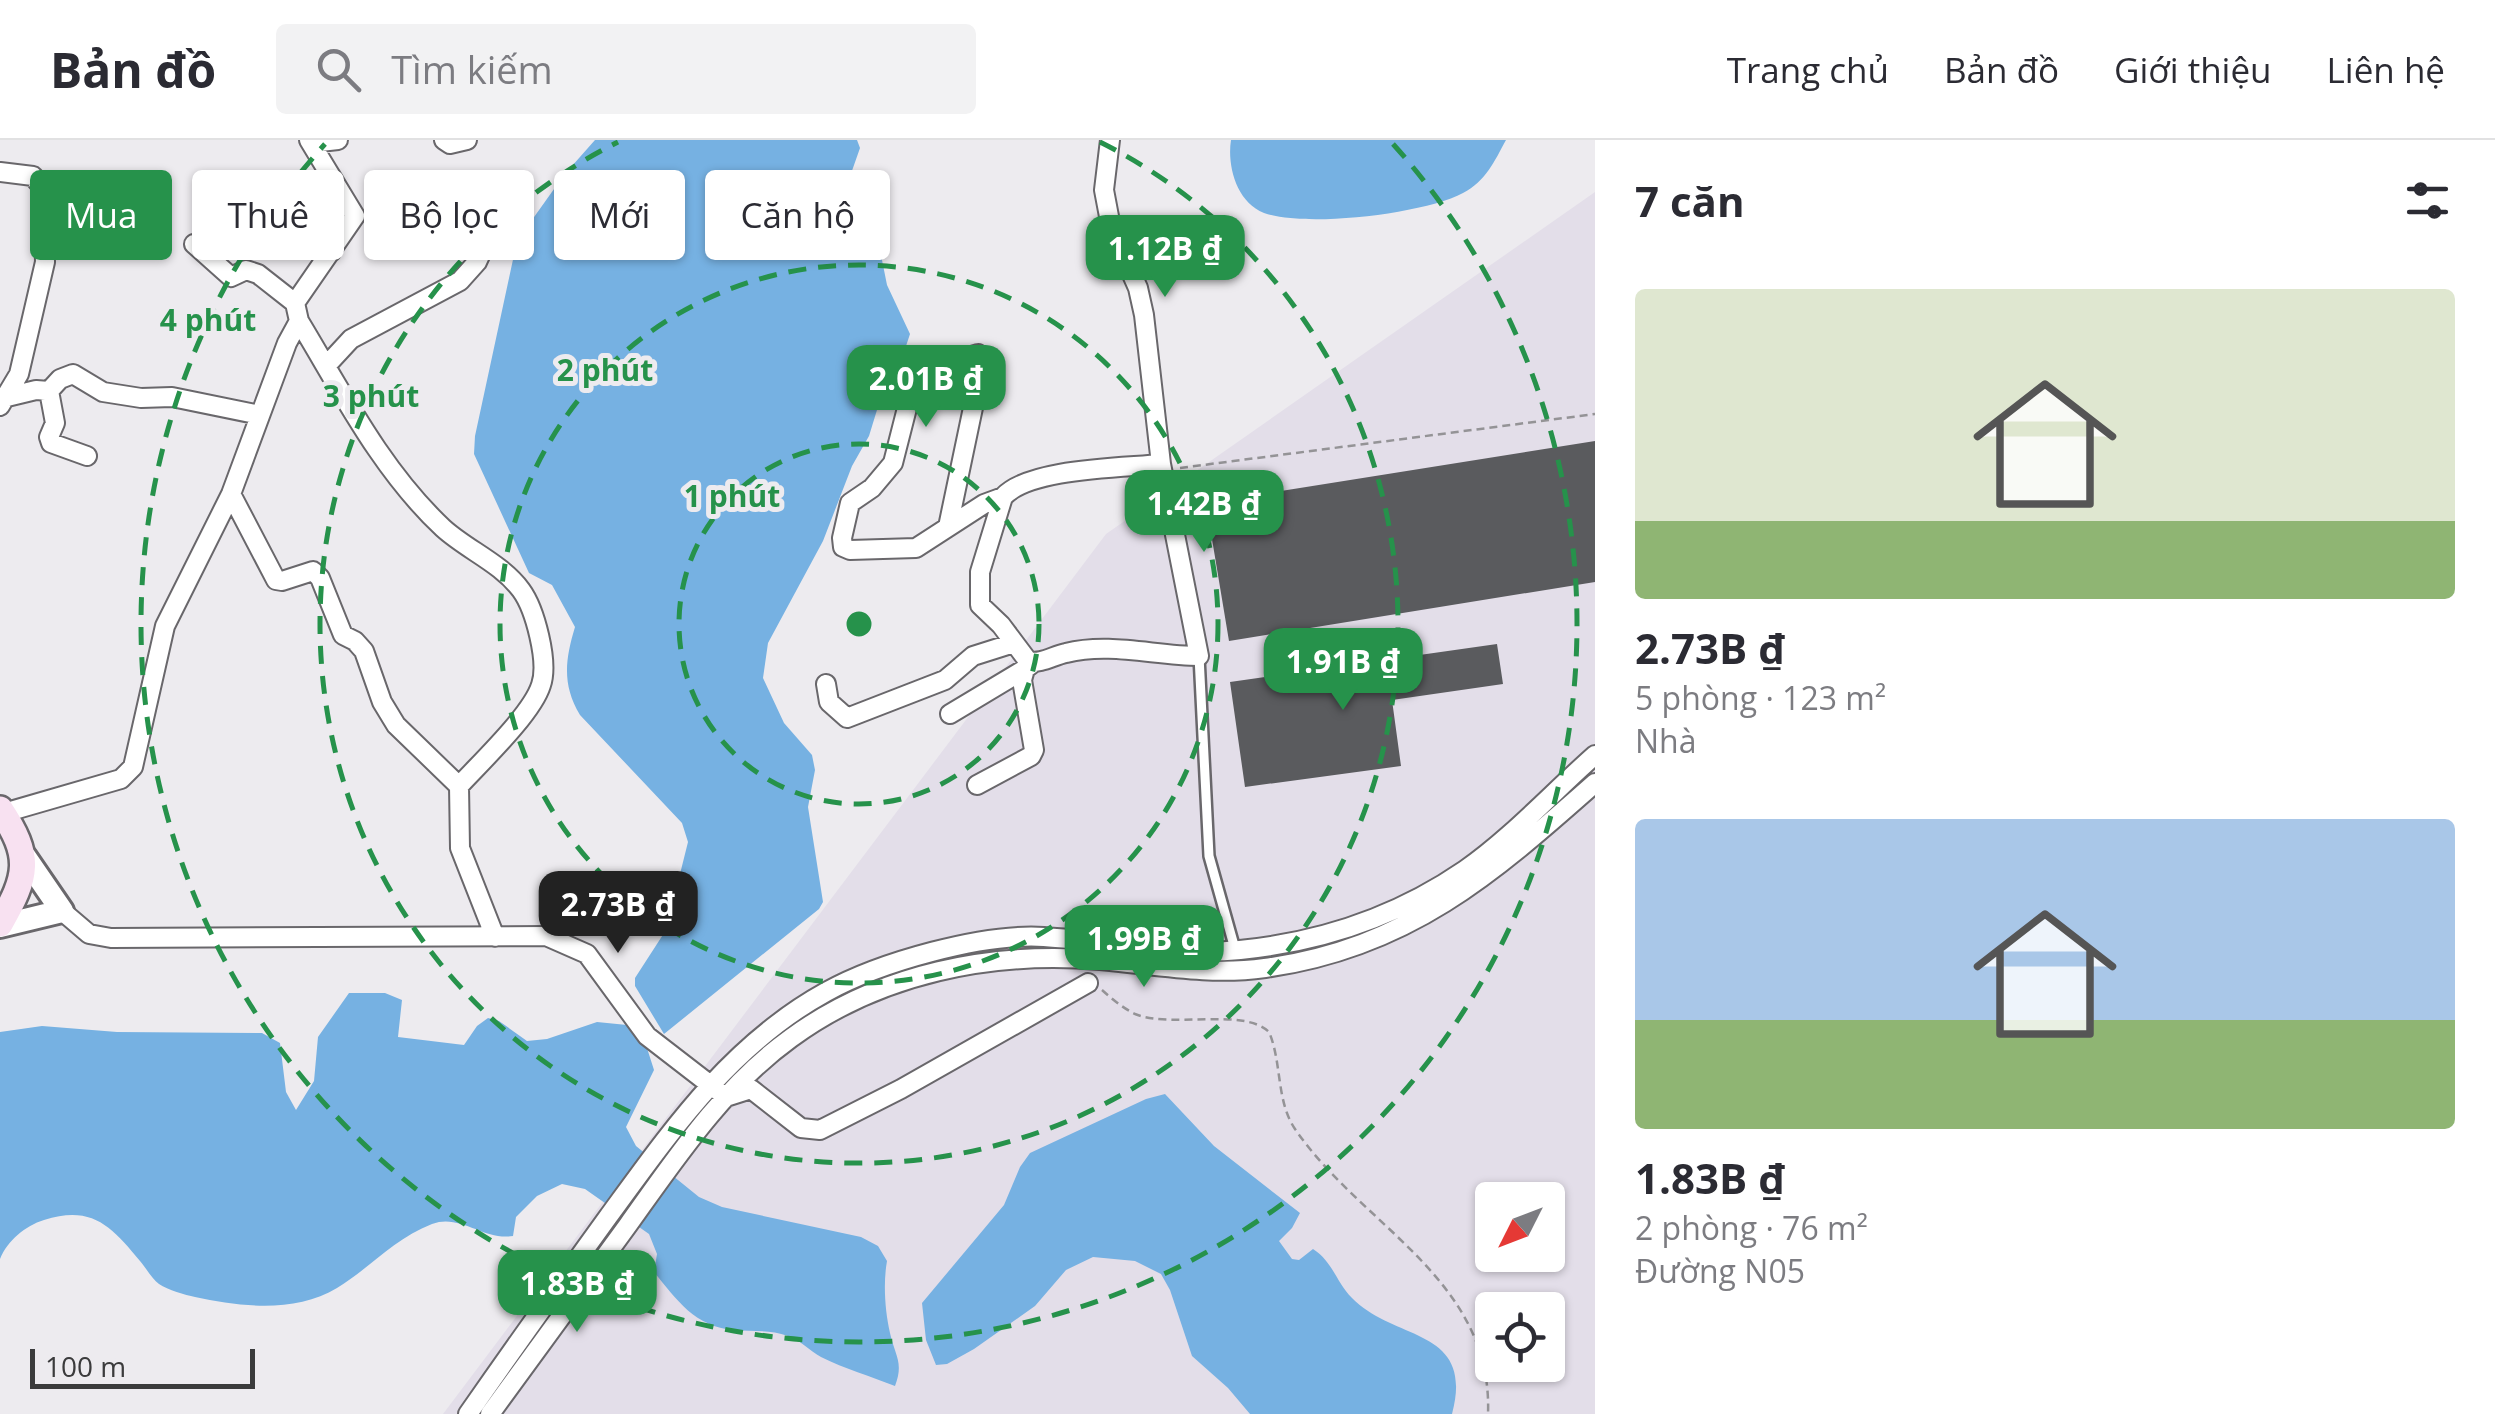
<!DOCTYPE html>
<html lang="vi">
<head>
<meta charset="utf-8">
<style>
  :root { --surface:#fff; --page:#f2f2f3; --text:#2b2b33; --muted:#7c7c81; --line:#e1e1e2; --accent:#26924b }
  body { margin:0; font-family:"Open Sans",sans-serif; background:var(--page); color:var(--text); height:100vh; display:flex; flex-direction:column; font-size:38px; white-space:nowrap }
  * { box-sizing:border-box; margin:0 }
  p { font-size:32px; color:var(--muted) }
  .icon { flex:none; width:55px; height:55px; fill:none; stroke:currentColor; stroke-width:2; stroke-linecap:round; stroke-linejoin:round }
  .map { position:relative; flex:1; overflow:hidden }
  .side { display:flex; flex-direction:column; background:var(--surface); width:900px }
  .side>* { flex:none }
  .top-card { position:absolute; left:30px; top:30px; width:950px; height:90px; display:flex; gap:20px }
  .needle { width:65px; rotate:228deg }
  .controls { position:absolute; left:1475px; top:1042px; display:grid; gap:20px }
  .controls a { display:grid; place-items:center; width:90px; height:90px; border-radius:10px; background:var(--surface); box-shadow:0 2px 8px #0004; font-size:50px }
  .scale { position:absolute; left:30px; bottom:25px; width:225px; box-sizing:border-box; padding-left:10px; border:5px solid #3b3b3c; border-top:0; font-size:28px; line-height:35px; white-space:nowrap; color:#3b3b3c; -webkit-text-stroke:8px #edebef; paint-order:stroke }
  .price { position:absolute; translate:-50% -85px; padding:0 22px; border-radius:20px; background:var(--accent); color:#fff; font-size:32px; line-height:65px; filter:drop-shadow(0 2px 5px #0008) }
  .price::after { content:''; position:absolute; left:50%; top:60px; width:30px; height:22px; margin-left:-15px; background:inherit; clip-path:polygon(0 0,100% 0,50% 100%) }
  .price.on { background:#222; color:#fff }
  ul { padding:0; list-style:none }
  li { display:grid; align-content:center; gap:20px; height:530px; padding:0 40px }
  li span { display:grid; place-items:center; height:310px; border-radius:10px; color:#555 }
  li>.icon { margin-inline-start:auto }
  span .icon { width:180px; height:180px; fill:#fffc; stroke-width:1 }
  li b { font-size:42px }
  h2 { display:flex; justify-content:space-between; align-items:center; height:120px; padding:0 40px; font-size:42px }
  .tag { padding:0 35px; border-radius:10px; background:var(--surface); box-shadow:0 2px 8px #0004; font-size:35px; line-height:90px }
  .tag.on { background:var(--accent); color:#fff }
  header { display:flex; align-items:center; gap:60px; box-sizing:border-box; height:140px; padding:0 50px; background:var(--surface); border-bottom:2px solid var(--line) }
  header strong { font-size:48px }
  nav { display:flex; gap:55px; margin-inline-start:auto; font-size:35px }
  .search { width:700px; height:90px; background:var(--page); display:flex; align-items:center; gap:25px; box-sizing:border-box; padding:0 35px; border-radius:10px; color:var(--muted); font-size:38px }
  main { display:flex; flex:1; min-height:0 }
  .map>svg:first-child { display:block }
  .built { fill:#e3dee9; fill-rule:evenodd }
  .water { fill:#76b1e2 }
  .building { fill:#5a5b5e }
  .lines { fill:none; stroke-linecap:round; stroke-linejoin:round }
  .service-casing { stroke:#69676b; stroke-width:14 }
  .minor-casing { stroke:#69676b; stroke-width:22 }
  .tertiary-casing { stroke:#69676b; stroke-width:28 }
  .secondary-casing { stroke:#69676b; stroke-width:30 }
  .path { stroke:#949396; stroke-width:2.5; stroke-dasharray:8 5; stroke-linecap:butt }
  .service { stroke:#fff; stroke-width:9 }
  .minor { stroke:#fff; stroke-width:18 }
  .tertiary { stroke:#fff; stroke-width:22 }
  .secondary { stroke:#f8e1f1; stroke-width:25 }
  .ring { fill:none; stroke:#26924b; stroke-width:5; stroke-dasharray:18 12 }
  .centre { fill:#26924b; stroke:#edebef; stroke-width:5 }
  .ring-label { font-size:30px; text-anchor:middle; font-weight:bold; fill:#26924b; stroke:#edebef; stroke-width:10; stroke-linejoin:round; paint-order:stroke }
</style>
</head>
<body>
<header>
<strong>Bản đồ</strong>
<div class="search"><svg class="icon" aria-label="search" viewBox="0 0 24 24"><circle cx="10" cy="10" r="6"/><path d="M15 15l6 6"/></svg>Tìm kiếm</div>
<nav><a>Trang chủ</a><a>Bản đồ</a><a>Giới thiệu</a><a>Liên hệ</a></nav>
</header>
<main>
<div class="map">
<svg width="1595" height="1274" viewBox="0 0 1595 1274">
  <rect width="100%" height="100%" fill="#edebef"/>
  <path class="built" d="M1595,52V1274H443L1106,394ZM1492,1060H1548V1115H1492ZM1492,1170H1548V1225H1492Z"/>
  <path class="water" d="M595,0H857L860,8L847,45L880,110L887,145L910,194L906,206L892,221L869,296L852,326L823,401L768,503L763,538L784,583L812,615L815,630L808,667L823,762L819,769L664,894L635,846V838L666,790L688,702L682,683L580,575C562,545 565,520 575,487L552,445L529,433L474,314L475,296L517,101L564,35Z
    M1231,0H1506C1494,22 1486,41 1463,53C1424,74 1305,88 1264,73C1236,62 1227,25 1231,0Z
    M349,853H385L402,860L398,897L464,905L477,886L488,878L499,881L527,901L547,899L597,882L627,885L646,905L654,930L626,987L636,1006L699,1057L722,1067L861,1097L878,1106L887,1121C883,1143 885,1171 890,1193C895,1216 904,1222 895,1246C870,1236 845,1229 821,1217C810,1211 800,1200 788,1196C769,1189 752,1192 734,1190C695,1187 677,1160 654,1132L657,1114L649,1094L585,1049L562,1044L537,1056L516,1077L513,1096C484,1101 460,1073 432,1084C395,1098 370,1128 337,1148C296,1173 241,1167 195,1157C185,1155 168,1150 159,1144C152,1139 146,1128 140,1121C111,1086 92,1065 44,1080C25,1086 8,1100 0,1119V892L42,886L117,892L262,893L280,903L286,952L296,970L314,941L318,897Z
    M1165,954L1214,1006L1300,1073L1292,1088L1279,1101L1292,1119L1299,1120L1313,1109C1333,1122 1336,1142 1352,1158C1395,1202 1475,1187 1452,1274H1250L1228,1248L1192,1216L1170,1150L1161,1134L1135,1121L1093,1117L1066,1130L1035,1166L974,1209L947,1224L936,1225L926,1200L922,1163L1004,1065L1020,1027L1030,1013L1146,959Z"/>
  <path class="building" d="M1595,301V442L1229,501L1206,363Z
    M1497,504L1503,544L1392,560L1401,626L1245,647L1230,542Z"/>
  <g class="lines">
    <defs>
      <path id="service" d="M1199,516L1209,716L1235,809"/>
      <path id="minor" d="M444,0L450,4L467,0
        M1110,0L1104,50L1111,87L1138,148L1144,175L1161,324L1199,516C1155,516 1110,502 1066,513C1052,516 1042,524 1028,521L1001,485L980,465V432L1003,357C1029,328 1122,328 1161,324
        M311,3L338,0
        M0,32L33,36L43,48L45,122L19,234L0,266
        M282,54L294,56L331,112
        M194,104L231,137L246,130L258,134L295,163
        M45,107L110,109
        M299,181C342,252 381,330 443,388C467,410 501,423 521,450C535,469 549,522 541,545C532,574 481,622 459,646L460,708L495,797
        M326,226L351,199L460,141L477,122L490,94
        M49,251L55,283L49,297L51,303L87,316
        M7,257L36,250L49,251L60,239L73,234L103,252L141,258L172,257L260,275
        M231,354L276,440L282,441L313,431L320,438L343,495L355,501L364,511L382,562L396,585L459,646
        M948,387L983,220L978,214L945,224L930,218L919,221L893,323L872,348L850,363L842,398L843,407L850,410L916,408L984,364L1003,357
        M826,544L829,562L847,578L945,540L973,516L1014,503
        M950,574L1025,529
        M977,645L1031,616L1034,610L1022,540L1025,529L1033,523
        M0,674L121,639L133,627L165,486L231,354L287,203L299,181L295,163L355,76L309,0
        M62,771L89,794L111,798L546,796L587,814L647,896L726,957L751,949L801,988L820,990L901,949L1088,843
        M468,1274C514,1208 561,1142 608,1077C671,991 730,905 826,852C880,822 983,793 1044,797C1108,801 1176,817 1240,810C1320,802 1398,776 1465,730C1512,697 1552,653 1595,615
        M490,1274C536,1211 582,1148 628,1085C676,1018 723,947 791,898C880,833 992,811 1100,820C1156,825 1209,836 1265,828C1408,808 1491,735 1595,643"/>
      <path id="tertiary" d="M0,786L62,771L25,717"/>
      <path id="secondary" d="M0,669C32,717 28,735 0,784"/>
    </defs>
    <use href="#service" class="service-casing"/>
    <use href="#minor" class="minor-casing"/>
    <use href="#tertiary" class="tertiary-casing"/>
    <use href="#secondary" class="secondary-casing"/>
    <path class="path" d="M1180,328L1595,274
      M1102,850C1112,859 1123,868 1135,874C1172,889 1243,867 1269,892C1282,922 1276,961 1295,989C1362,1087 1493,1139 1488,1274"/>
    <use href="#service" class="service"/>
    <use href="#minor" class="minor"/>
    <use href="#tertiary" class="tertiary"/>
    <use href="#secondary" class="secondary"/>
  </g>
  <g class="ring">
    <circle cx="859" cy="484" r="180"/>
    <circle cx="859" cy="484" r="359"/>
    <path d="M1100 2A539 539 0 1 1 618 2"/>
    <path d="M1393 4A718 718 0 1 1 325 4"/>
  </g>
  <circle cx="859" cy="484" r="15" class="centre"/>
  <g class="ring-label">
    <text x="208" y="191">4 phút</text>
    <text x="605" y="241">2 phút</text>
    <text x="371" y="267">3 phút</text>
    <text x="732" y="367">1 phút</text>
  </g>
</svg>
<div class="controls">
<a><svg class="needle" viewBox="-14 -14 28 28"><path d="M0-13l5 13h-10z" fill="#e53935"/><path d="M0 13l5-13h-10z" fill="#7c7c81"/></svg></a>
<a><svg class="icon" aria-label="locate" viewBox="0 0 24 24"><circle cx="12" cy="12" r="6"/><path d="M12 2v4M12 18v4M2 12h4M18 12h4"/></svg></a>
</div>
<div class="scale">100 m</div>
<b class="price" style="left:1165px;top:160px">1.12B ₫</b>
<b class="price" style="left:926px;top:290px">2.01B ₫</b>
<b class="price" style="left:1204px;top:415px">1.42B ₫</b>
<b class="price" style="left:1343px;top:573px">1.91B ₫</b>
<b class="price on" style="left:618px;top:816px">2.73B ₫</b>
<b class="price" style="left:1144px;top:850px">1.99B ₫</b>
<b class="price" style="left:577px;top:1195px">1.83B ₫</b>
<div class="top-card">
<a class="tag on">Mua</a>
<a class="tag">Thuê</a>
<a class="tag">Bộ lọc</a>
<a class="tag">Mới</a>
<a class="tag">Căn hộ</a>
</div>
</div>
<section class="side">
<h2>7 căn<svg class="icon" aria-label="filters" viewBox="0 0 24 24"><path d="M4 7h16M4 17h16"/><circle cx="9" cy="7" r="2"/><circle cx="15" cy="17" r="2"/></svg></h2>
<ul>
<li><span style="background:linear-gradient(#dfe7d0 75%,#8fb573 0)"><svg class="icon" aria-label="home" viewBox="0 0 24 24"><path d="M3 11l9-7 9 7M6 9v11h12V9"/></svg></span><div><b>2.73B ₫</b><p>5 phòng · 123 m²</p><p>Nhà</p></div></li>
<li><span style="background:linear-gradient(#a9c7e8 65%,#8fb573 0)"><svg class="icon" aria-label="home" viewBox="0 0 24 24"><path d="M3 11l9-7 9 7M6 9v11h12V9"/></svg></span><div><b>1.83B ₫</b><p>2 phòng · 76 m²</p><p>Đường N05</p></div></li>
</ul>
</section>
</main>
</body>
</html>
